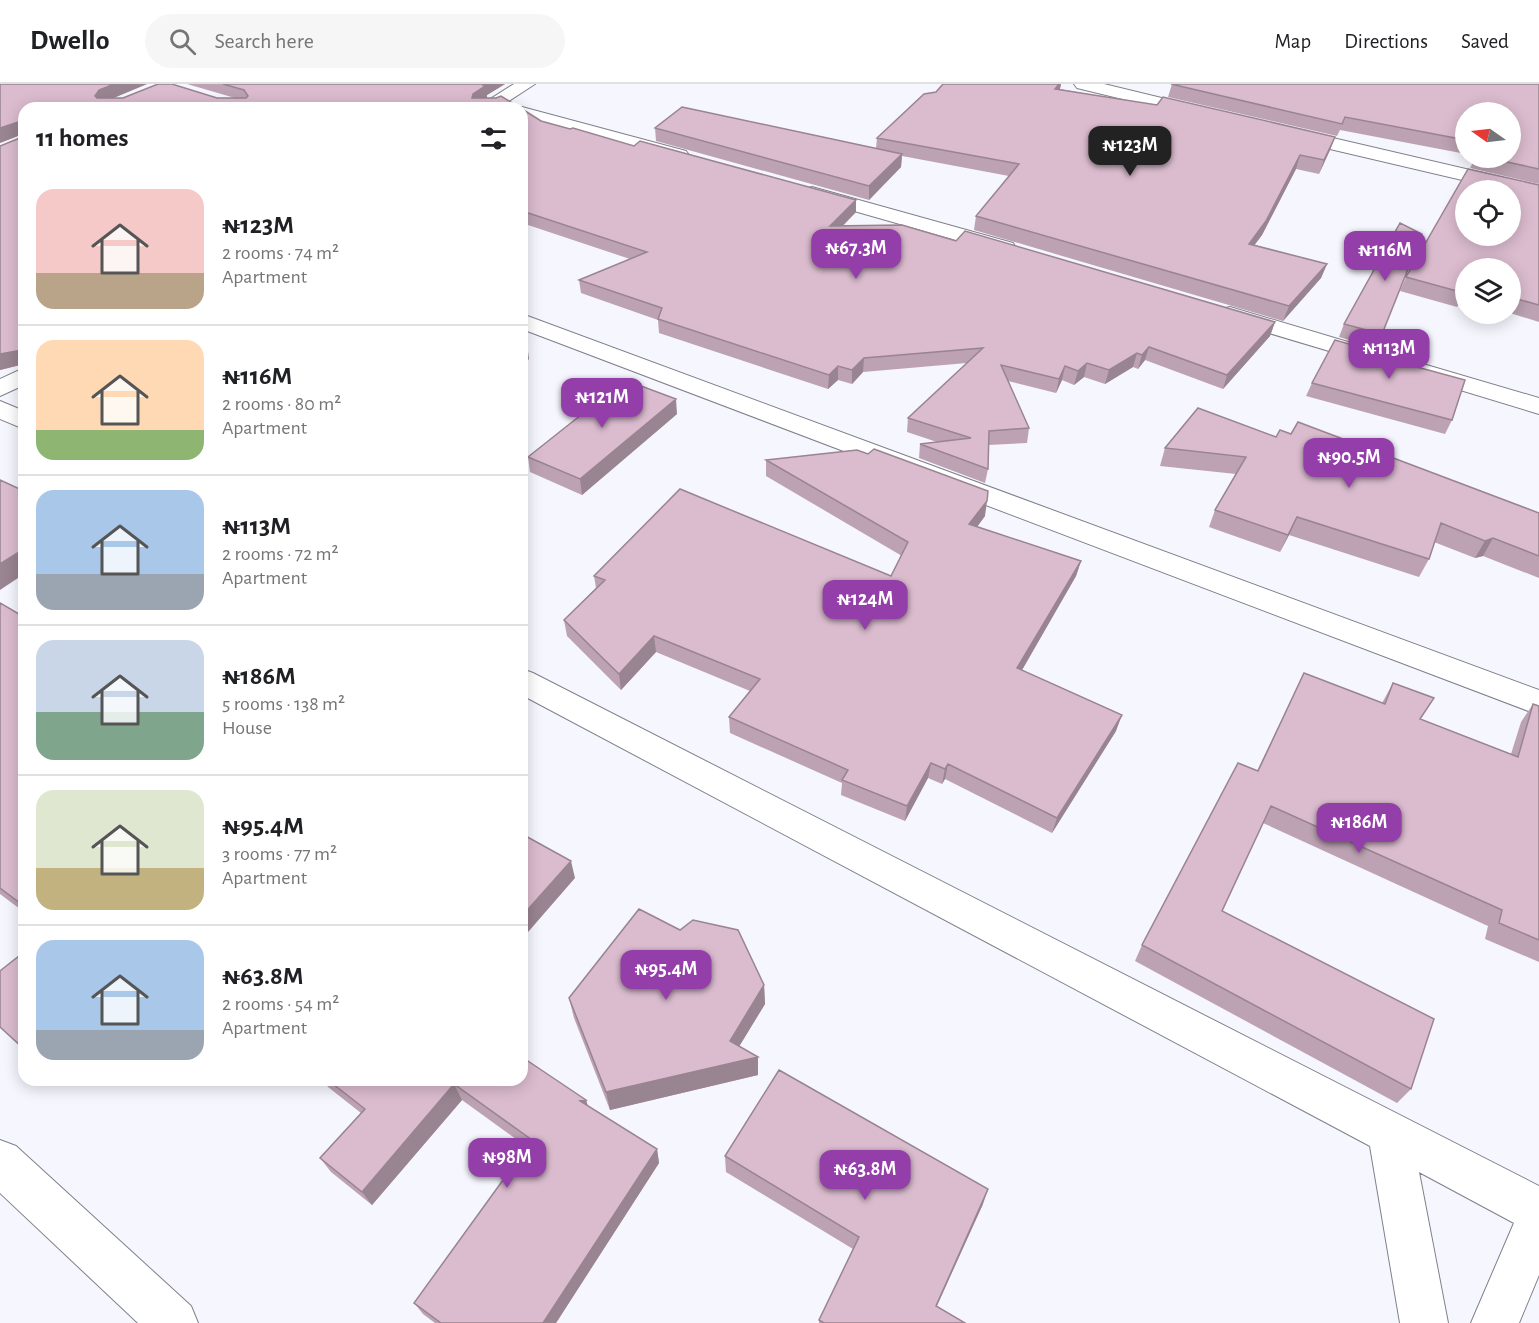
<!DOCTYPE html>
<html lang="en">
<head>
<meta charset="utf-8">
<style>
  :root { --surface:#fff; --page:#f6f6f6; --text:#202124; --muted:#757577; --line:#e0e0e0; --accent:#943eaa }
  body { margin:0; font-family:"Alegreya Sans",sans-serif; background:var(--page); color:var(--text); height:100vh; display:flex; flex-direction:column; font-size:22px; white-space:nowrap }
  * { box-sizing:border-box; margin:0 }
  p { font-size:20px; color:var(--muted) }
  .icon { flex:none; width:33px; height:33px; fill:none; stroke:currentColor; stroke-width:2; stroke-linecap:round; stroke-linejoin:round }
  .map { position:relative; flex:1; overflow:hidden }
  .side { position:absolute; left:18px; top:18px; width:510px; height:984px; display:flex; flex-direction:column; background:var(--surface); border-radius:18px; box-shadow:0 3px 15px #0003 }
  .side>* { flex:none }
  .needle { width:39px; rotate:284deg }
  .fabs { position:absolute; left:1455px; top:18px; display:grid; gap:12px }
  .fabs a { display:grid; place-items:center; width:66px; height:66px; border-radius:50%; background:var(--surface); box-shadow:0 3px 15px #0003; font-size:30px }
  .price { position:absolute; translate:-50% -51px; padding:0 14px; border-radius:12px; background:var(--accent); color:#fff; font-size:20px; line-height:39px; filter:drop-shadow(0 2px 3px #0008) }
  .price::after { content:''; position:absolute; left:50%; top:36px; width:18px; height:14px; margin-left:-9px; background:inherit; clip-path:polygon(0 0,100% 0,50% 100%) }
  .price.active { background:#222; color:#fff }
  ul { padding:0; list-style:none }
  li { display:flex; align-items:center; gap:18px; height:150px; padding:0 18px }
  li+li { border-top:2px solid var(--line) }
  li span { display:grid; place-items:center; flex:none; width:168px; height:120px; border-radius:18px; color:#555 }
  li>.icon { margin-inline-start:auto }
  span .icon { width:72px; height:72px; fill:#fffc; stroke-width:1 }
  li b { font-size:26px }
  h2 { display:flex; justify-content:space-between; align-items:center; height:72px; padding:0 18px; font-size:26px }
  header { display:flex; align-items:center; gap:36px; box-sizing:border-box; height:84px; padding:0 30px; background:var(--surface); border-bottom:2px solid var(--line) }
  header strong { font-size:28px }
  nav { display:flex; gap:33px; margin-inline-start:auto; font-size:21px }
  .search { width:420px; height:54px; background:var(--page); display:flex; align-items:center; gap:15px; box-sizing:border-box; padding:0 21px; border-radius:33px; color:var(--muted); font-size:22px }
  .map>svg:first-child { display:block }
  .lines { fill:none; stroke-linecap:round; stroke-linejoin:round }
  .minor-casing { stroke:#7f808b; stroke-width:2 }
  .minor { fill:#fff; fill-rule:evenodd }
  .wall { fill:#bca2b2 }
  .shaded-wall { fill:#998491 }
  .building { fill:#dbbccf; stroke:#998491; stroke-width:1.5; fill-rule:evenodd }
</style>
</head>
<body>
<header>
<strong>Dwello</strong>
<div class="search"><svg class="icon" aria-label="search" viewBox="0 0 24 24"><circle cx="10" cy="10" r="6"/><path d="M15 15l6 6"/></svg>Search here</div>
<nav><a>Map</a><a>Directions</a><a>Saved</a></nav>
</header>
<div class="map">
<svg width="1539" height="1239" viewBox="0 0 1539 1239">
  <rect width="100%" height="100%" fill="#f6f6fe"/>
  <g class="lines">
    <defs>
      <path id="minor" d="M514,0H535L498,24H476Z
        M1074,0H1104L1207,25L1210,29L1207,33L1201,34L1077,4Z
        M522,23L686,67L689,71L686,75L679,77L522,34V24H516Z
        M1290,44L1539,102V114L1283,54L1281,50L1283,46Z
        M812,103L1013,159L1016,164L1013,169L1005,170L805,113L802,109L805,105Z
        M1230,223L1385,269L1388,274L1385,279L1376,281L1222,235L1218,230L1222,225Z
        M522,230L1539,606V631L522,245Z
        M1423,280L1539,314V330L1414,292L1411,287L1414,282Z
        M24,284V301L0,312V295Z
        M0,317L24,327V345L0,335Z
        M522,585L533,589L1539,1102V1191L1519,1239H1471L1514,1139L1419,1088L1448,1239H1400L1370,1062L522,611Z
        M0,1056L16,1062L191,1222L198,1239H138L0,1109Z"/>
    </defs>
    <use href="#minor" class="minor-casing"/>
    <use href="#minor" class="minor"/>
  </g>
  <path class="wall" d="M0,0H147L113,14H235L187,0H505L487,11V14L520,24H24V280L0,286V62L20,54V51L0,59Z
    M943,0H1061L1060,5L1335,53L1330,66L1319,90L1296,85L1262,151L1254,161L1327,180L1321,194L1283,237L974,146L976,132L1009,92L902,72L901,83L869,116L656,57L655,44L876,64L877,54L936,8Z
    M1172,0H1539V100L1470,84L1475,74H1510L1466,28V70L1340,46L1337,52L1168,13Z
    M522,25L541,37L634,62L856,116V128L843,142L956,157L1275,238L1270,252L1223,305L1145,276L1138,285L1133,283L1105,300L1084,293L1074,301L1062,296L1056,309L1008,297L1029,344L1027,359L988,361V385L985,399L919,374L920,360L937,358L907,348L908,334L967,279L863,288L852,300L838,296L828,305L659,249L658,236L581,209L579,196L630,175L522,139Z
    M1539,101V238L1510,229V184H1466V216L1462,215L1457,223L1400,207L1406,193Z
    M1344,240L1382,250L1376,264L1339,253Z
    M1406,280L1452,336L1445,350L1306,312L1312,299Z
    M677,330L582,411L530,388L528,373Z
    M1276,353L1539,429V494L1483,472L1475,474L1434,458L1429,475L1419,493L1289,451L1280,468L1209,443L1215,426L1236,390L1160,382L1165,364Z
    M766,376L985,432L977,443L1081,477L1076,492L1022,586L1116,647L1052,749L945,695L942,700L928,694L905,737L841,711L842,699L730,649L729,633L750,607L656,568L621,606L567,552L564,536L596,504L594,492H891L902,472L766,392Z
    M0,519L24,533V828L0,810Z
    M1304,589L1382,619L1393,599L1421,635L1511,670L1521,638L1533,620L1539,622V878L1485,855L1488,842L1263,739L1222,827L1411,1005L1397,1019L1135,877L1142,861L1257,687Z
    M764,901L765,920L739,962L758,973V991L610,1026L574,934L569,914Z
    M323,996H522L586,1016L588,1022L657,1065L659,1079L556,1239H435L423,1230L414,1219L527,1063L462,1016L372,1121L331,1088L320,1074L361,1029L328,1003Z
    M725,1072L983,1120L937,1222L965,1239H819V1236L853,1165L726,1088Z"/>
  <path class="shaded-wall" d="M114,0H147L104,18L100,24L95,12L99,6Z
    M484,0H505L487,11V14H472L473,10Z
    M1059,0H1061L1059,9L1055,5Z
    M18,38L23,50L0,59V44Z
    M1335,53L1330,66L1319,90L1324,76Z
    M902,70L901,83L869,116V102Z
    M1300,71L1296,85L1262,151L1245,174L1249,160Z
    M856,116V128L829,155L830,142Z
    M1327,180L1321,194L1283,237L1289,222Z
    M1275,238L1270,252L1223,305L1227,291Z
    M527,260L529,275L522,283V265Z
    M1149,263L1145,276L1138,285L1142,271Z
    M22,266L24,270V280L0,286V270Z
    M1137,269L1133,283L1105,300L1109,286Z
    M864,274L863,288L852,300V286Z
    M1087,279L1084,293L1074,301L1078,287Z
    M838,282V296L828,305L829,291Z
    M1065,282L1062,296L1056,309L1059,295Z
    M676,315L677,330L582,411L580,395Z
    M987,417L985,432L967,456L969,440Z
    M1297,433L1289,451L1280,468L1288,451Z
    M1493,454L1483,472L1475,474L1485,457Z
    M24,465V490L0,506V480Z
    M1081,477L1076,492L1014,600L1017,584Z
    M654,552L656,568L621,606L619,590Z
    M1122,631L1116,647L1052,749L1057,734Z
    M931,679L928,694L905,737L907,722Z
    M948,680L945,695L942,700L945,685Z
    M571,777L575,794L522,855V832Z
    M764,901L765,920L731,976L730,957Z
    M758,973V991L610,1026L606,1008Z
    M454,1000L462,1016L372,1121L362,1108Z
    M586,1016L590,1031L580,1017Z
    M657,1065L659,1079L556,1239H543Z
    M988,1105L983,1120L931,1234L936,1222Z"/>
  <path class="building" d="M0,0H114L99,6L95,12L97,14H123L158,0H172L217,14H246L248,12L244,6L223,0H484L483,1L485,2L473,10L472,14H496L501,12L520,24H24V266H22L0,270V62L20,54L21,40L18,38L0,44Z
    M943,0H1059L1055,5L1157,21L1163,13L1335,53L1324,76L1300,71L1266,137L1249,160L1327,180L1289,222L976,132L1019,80L877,54L924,10L936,8Z
    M1171,0H1539V85L1489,74H1510V28H1466V56L1345,33L1342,40Z
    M682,23L902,70L869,102L655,44Z
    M522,25L541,37L570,45L573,44L634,62L640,57L856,116L830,142L902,141L956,157L965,147L1275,238L1227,291L1149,263L1142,271L1137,269L1109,286L1087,279L1078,287L1065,282L1059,295L1001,281L1029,344L989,347L988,385L920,360L971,354L908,334L983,264L864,274L852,286L838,282L829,291L658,235L662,224L579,196L647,168L522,127Z
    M1468,85L1539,101V221L1510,213V184H1466V207L1464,209L1406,193ZM1466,106H1510V152H1466Z
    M1400,139L1422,150L1382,250L1344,240Z
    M1335,256L1408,277L1406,280L1465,296L1452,336L1312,299Z
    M522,258L527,260L522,265Z
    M625,296L676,315L580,395L528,373Z
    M1198,324L1276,353L1280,346L1291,350L1298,338L1539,429V472L1493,454L1485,457L1441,439L1429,475L1297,433L1288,451L1215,426L1246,373L1165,364Z
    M874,365L988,407L987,417L969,440L1081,477L1017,584L1122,631L1057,734L948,680L945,685L931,679L907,722L842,696L848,686L729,633L760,595L654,552L619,590L564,536L605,496L594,492L680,405L891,492L908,458L766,376L857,366L868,370Z
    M0,396L24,407V465L0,480Z
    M0,519L24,533V822L0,804Z
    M1304,589L1385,620L1393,599L1434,614L1420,635L1518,673L1533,620L1539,622V856L1499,839L1502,826L1271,722L1222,827L1434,935L1411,1005L1142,861L1238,679L1258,687Z
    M522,750L571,777L522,832Z
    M639,825L680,846L693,836L738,846L764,901L730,957L758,973L606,1008L569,914Z
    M24,868V965L0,943V887Z
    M522,973L586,1016L580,1017L657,1065L543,1239H441L414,1219L532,1056L454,1000L362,1108L320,1074L365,1025L328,996H522Z
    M779,986L988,1105L936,1222L965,1239H824L819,1236L859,1153L725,1072Z"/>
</svg>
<div class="fabs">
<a><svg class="needle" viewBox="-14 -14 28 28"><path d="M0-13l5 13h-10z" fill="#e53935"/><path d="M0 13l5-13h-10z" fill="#757577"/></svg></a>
<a><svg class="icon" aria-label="locate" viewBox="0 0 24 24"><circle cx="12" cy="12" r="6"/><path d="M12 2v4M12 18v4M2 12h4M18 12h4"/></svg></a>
<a><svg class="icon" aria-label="layers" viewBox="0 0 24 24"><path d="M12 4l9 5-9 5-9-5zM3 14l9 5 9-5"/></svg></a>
</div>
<b class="price active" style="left:1130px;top:93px">₦123M</b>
<b class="price" style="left:856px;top:196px">₦67.3M</b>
<b class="price" style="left:1385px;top:198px">₦116M</b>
<b class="price" style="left:1389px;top:296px">₦113M</b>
<b class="price" style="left:602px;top:345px">₦121M</b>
<b class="price" style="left:1349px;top:405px">₦90.5M</b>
<b class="price" style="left:865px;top:547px">₦124M</b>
<b class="price" style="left:1359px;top:770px">₦186M</b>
<b class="price" style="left:666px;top:917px">₦95.4M</b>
<b class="price" style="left:507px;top:1105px">₦98M</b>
<b class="price" style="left:865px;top:1117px">₦63.8M</b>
<section class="side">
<h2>11 homes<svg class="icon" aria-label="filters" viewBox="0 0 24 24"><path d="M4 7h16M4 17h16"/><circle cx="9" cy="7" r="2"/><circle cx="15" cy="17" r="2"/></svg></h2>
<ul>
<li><span style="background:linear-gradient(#f6c9c9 70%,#b9a48a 0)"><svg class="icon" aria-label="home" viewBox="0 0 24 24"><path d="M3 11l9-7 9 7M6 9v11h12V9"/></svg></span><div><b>₦123M</b><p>2 rooms · 74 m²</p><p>Apartment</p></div></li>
<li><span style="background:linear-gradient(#ffd9b3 75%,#8fb573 0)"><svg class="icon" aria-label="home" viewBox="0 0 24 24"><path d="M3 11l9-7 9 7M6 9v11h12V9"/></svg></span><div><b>₦116M</b><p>2 rooms · 80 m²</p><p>Apartment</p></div></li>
<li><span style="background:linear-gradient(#a9c7e8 70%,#9aa5b1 0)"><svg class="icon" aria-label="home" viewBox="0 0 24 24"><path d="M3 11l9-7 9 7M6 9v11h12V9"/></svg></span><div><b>₦113M</b><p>2 rooms · 72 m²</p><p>Apartment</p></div></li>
<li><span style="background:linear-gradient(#c9d6e8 60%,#7fa58c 0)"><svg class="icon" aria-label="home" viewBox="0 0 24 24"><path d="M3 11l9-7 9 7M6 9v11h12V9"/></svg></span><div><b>₦186M</b><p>5 rooms · 138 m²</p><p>House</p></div></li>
<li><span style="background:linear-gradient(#dfe7d0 65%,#c2b280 0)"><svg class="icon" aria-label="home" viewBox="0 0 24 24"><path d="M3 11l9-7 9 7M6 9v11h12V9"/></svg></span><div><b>₦95.4M</b><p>3 rooms · 77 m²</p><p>Apartment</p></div></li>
<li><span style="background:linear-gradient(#a9c7e8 75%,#9aa5b1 0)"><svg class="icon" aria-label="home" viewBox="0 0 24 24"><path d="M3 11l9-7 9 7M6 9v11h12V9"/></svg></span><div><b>₦63.8M</b><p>2 rooms · 54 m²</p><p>Apartment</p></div></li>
</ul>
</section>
</div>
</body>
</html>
